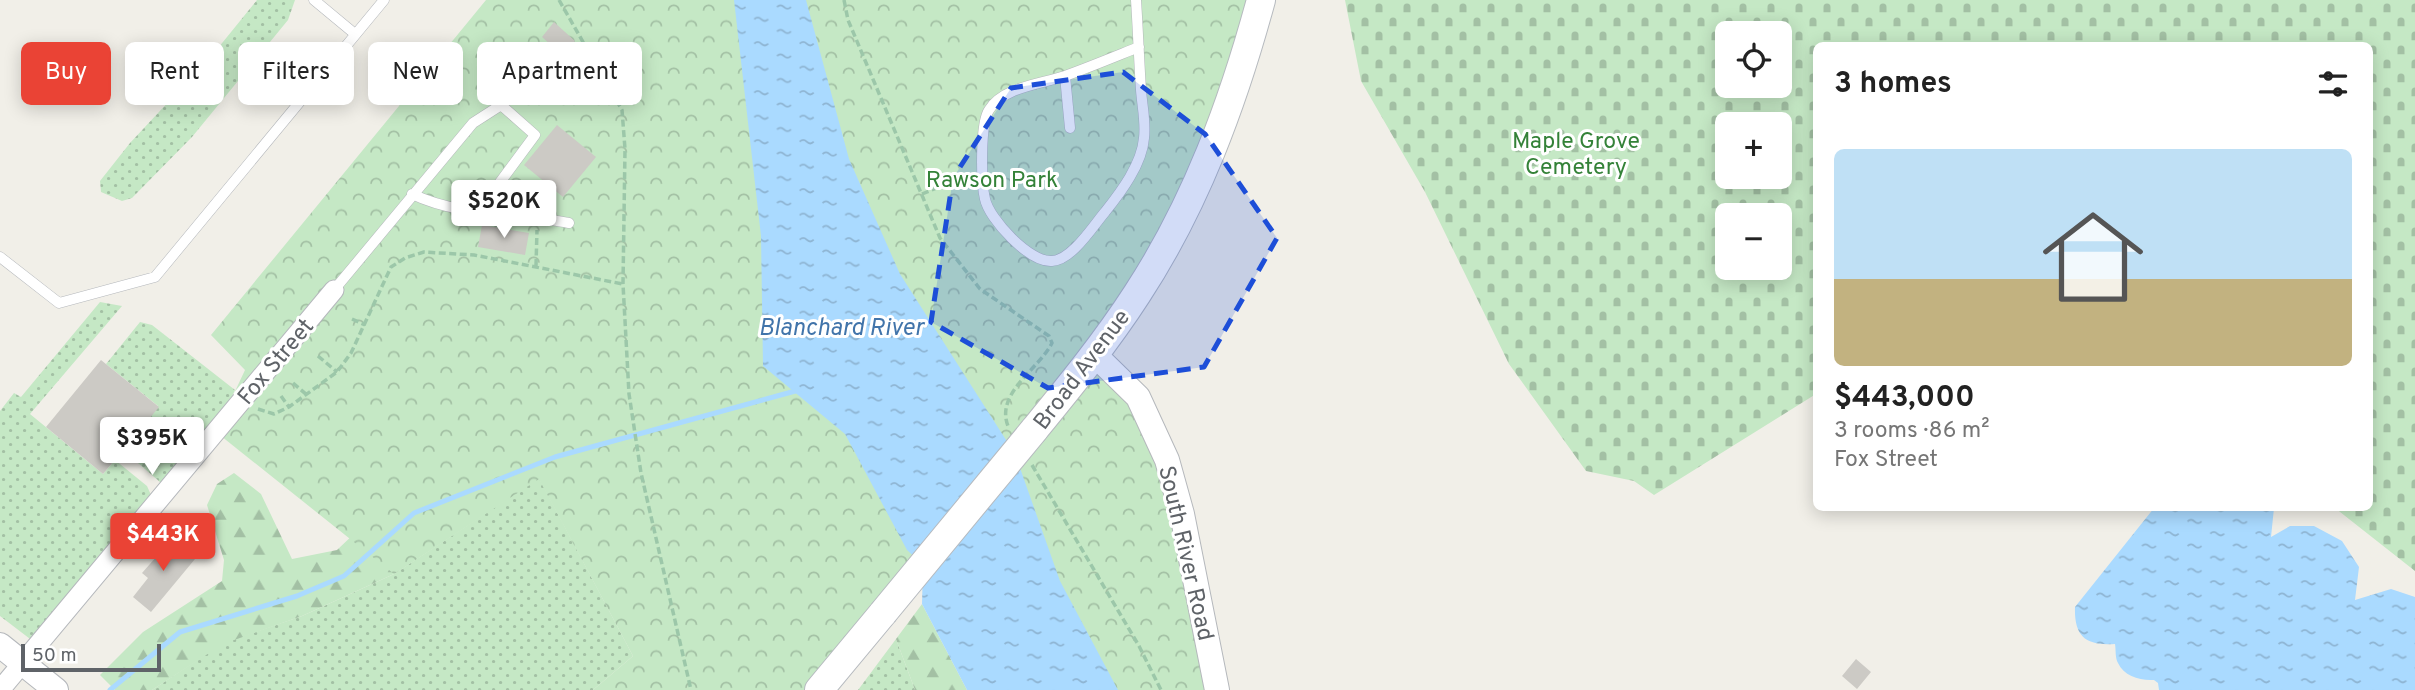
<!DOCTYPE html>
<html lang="en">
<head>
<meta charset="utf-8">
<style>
  :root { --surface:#fff; --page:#f2f2f2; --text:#222; --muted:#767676; --line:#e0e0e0; --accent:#ea4335 }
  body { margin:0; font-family:Overpass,sans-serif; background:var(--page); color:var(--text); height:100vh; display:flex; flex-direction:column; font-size:26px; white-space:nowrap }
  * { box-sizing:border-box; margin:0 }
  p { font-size:23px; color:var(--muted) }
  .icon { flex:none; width:38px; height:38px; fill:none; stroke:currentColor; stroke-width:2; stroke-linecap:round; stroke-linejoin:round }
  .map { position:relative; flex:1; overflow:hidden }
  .sheet { position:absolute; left:1813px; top:42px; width:560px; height:469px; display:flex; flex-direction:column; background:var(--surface); border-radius:10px; box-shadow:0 4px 18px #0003 }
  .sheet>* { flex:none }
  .hud { position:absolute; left:21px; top:42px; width:665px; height:63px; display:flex; gap:14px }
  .fabs { position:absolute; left:1715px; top:21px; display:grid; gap:14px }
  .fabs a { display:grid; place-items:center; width:77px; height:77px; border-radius:10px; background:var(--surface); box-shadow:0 4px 18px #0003; font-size:35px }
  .scale { position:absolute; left:21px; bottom:18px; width:140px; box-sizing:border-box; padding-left:7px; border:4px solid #5f6368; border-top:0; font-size:19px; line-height:24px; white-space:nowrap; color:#5f6368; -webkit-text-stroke:5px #fff; paint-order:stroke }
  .price { position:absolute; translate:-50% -60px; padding:0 16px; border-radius:7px; background:#fff; color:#222; font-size:23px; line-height:46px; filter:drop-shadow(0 2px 4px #0008) }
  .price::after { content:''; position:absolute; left:50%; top:42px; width:21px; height:16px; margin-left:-10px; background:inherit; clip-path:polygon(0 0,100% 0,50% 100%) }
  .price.active { background:var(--accent); color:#fff }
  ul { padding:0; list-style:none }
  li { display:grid; align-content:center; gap:14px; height:371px; padding:0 21px }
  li+li { border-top:2px solid var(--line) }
  li span { display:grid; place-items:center; height:217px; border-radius:10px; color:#555 }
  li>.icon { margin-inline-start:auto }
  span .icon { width:126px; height:126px; fill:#fffc; stroke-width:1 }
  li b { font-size:30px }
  h2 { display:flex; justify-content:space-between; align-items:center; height:84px; padding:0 21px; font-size:30px }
  .tag { padding:0 24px; border-radius:10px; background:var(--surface); box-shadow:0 4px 18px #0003; font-size:24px; line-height:63px }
  .tag.active { background:var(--accent); color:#fff }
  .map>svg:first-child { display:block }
  .grass { fill:url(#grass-dots) }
  .forest { fill:url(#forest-firs) }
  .cemetery { fill:url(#cemetery-stones); fill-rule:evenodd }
  .park { fill:url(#park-crowns) }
  .water { fill:url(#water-ripples) }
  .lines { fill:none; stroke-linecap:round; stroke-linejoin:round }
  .stream { stroke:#aadaff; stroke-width:5 }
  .building { fill:#cccac5 }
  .service-casing { stroke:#b5b8bc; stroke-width:11 }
  .minor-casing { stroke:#b5b8bc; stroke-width:21 }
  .tertiary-casing { stroke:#b5b8bc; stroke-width:26 }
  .secondary-casing { stroke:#b6babf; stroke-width:30 }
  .path { stroke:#9cc7a9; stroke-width:3.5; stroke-dasharray:7 3.5; stroke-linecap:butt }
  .service { stroke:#fff; stroke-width:10 }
  .minor { stroke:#fff; stroke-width:19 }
  .tertiary { stroke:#fff; stroke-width:24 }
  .secondary { stroke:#fff; stroke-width:28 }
  .secondary-bridge-casing { stroke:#b6babf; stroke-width:30; stroke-linecap:butt }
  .secondary-bridge { stroke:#fff; stroke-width:28 }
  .marked { fill:#1d4ed8; fill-opacity:0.2; stroke:#1d4ed8; stroke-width:5; stroke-dasharray:14 9; stroke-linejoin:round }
  .labels { text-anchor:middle; stroke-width:6; stroke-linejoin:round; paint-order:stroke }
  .park-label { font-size:23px; fill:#348238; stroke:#fff }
  .street-label { font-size:23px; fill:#5f6368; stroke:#fff }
  .water-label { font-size:24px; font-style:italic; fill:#4174aa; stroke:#fff }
</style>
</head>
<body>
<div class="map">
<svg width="2415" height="690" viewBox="0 0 2415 690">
  <defs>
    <pattern id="grass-dots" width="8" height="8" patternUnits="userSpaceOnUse" patternTransform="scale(1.75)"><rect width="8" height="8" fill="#c5e8c5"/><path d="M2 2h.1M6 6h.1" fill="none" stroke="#a3c0a4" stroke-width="1.8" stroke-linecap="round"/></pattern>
    <pattern id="forest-firs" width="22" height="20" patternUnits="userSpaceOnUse" patternTransform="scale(1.75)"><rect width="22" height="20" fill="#c5e8c5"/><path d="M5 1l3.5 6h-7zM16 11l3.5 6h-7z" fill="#a3c0a4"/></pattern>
    <pattern id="cemetery-stones" width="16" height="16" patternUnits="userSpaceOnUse" patternTransform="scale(1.75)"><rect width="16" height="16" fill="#c5e8c5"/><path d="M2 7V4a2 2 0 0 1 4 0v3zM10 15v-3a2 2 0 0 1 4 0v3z" fill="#a3c0a4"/></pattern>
    <pattern id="park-crowns" width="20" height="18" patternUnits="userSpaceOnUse" patternTransform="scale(1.75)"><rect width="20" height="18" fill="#c5e8c5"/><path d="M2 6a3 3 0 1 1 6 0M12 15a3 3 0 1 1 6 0" fill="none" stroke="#a3c0a4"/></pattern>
    <pattern id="water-ripples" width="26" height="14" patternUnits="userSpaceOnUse" patternTransform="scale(1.75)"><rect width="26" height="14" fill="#aadaff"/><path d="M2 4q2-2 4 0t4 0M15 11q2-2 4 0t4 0" fill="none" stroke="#8eb4d2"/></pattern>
  </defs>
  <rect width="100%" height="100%" fill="#f1efe8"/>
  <path class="grass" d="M257,0H295L288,20L192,137L132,198L122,201L101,192L100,181L130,143L214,53Z
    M100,302L122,306L30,414L103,474L115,460L147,486L155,504L38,645L0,616V411L14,393L21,397Z
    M140,322L152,325L235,390L216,432L168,489L123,450L158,406L106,364Z
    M539,478L633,656L593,690H152L223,643L302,616L394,574Z
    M896,639L915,690H858Z"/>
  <path class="forest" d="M234,473L261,494L292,559L337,550L414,477L539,478L394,574L302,616L223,644L152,690H115L100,675L143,632L222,581L224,560L207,505L217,484Z
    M922,604L967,690H915L896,639Z"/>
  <path class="cemetery" d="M1345,0H2415V571L2335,508H2370V46H1816V394L1654,495L1634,481L1586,471L1509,364L1425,192L1361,81ZM1727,33H1780V86H1727ZM1727,124H1780V177H1727ZM1727,215H1780V268H1727Z"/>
  <path class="park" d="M486,0H1261L1209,158L1095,355L1138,397L1218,690H1038L951,532L819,690H593L633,656L539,479L394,574L216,432L245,370L211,335Z"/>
  <path class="water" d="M734,0H806L849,159L900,274L1015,454L1060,581L1118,690H967L922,604L923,565L907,550L845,434L763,366L761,236Z
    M2154,508H2274L2271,537L2290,526H2314L2342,541L2359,567L2355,600L2391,589L2415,597V690H2159L2158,683L2154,680C2140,681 2124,676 2118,663C2115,658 2116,650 2115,644C2086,646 2074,637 2075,607Z"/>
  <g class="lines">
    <path class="stream" d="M110,690L180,632L297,596L344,576L414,513L555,457L799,390"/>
  </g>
  <path class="building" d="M554,22L575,41L562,55L542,37Z
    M557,125L596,157L563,197L524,165Z
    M482,225L529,233L525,255L478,247Z
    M101,360L159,407L103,474L46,427Z
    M167,536L195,559L151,612L133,597L148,578L142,573L157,556L153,554Z
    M1856,659L1871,672L1857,689L1842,676Z"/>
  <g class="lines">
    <defs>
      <path id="service" d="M314,0L355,34
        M1136,0C1138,30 1139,60 1141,90C1142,105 1146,122 1144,138C1142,164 1121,192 1105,212C1093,226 1072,260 1052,261C1030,263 989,219 985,199C981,183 980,123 989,110C1003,87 1041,84 1065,76C1090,67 1114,57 1139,47
        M1065,76L1070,128
        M412,194C460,217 517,213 569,223
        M0,257L59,303L155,277L384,0
        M334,290L473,123L501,105L535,135L478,212"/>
      <path id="minor" d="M0,690L334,290"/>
      <path id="tertiary" d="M1095,355L1138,397L1167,460L1182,514L1217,690
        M0,645L56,690"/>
      <path id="secondary" d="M1034,430C1070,386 1106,342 1137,294C1196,204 1233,103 1261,0
        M819,690L883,613"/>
    </defs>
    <use href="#service" class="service-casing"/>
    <use href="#minor" class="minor-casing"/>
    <use href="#tertiary" class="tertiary-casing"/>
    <use href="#secondary" class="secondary-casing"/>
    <path class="path" d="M559,0L622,110L625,149L623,284L629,394L641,473L691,690
      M844,0L848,20L940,238L980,289L1049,336L1052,343C1039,369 995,393 1008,426
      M922,194L968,175
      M536,266L537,230
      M352,319L365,325
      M318,356L337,372
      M293,383L307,395
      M281,396L289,407
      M258,409L274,414L289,407L337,372L351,353L391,267L405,258L424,252L474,255L623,284
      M1032,465L1139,646L1161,690"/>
    <use href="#service" class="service"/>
    <use href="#minor" class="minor"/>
    <use href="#tertiary" class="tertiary"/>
    <use href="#secondary" class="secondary"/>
    <defs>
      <path id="secondary-bridge" d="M883,613L1034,430"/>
    </defs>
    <use href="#secondary-bridge" class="secondary-bridge-casing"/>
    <use href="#secondary-bridge" class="secondary-bridge"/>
  </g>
  <path class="marked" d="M1123,72L1205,134L1277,238L1204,367L1048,388L931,322L953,178L1011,88Z"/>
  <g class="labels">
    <g class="park-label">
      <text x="1576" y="148">Maple Grove<tspan x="1576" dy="26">Cemetery</tspan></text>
      <text x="992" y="187">Rawson Park</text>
    </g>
    <g class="street-label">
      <text transform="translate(275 361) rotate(-50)" y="8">Fox Street</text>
      <text transform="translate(1081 369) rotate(-53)" y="8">Broad Avenue</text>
      <text transform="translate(1187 553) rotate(77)" y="8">South River Road</text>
    </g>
    <g class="water-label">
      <text x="841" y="335">Blanchard River</text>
    </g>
  </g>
</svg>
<div class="fabs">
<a><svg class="icon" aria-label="locate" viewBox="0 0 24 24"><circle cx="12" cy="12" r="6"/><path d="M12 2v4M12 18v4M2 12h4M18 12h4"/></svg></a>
<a>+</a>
<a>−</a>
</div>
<div class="scale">50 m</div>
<b class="price" style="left:504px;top:240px">$520K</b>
<b class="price" style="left:152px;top:477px">$395K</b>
<b class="price active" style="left:163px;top:573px">$443K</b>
<div class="hud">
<a class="tag active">Buy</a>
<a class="tag">Rent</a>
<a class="tag">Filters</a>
<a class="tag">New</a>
<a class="tag">Apartment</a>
</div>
<section class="sheet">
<h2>3 homes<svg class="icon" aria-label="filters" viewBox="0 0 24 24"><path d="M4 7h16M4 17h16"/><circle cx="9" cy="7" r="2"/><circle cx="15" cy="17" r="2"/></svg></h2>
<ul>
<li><span style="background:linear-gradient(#bfe0f5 60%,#c2b280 0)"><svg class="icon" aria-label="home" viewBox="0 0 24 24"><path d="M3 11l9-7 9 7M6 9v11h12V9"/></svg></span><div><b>$443,000</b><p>3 rooms · 86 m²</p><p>Fox Street</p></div></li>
</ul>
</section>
</div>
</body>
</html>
